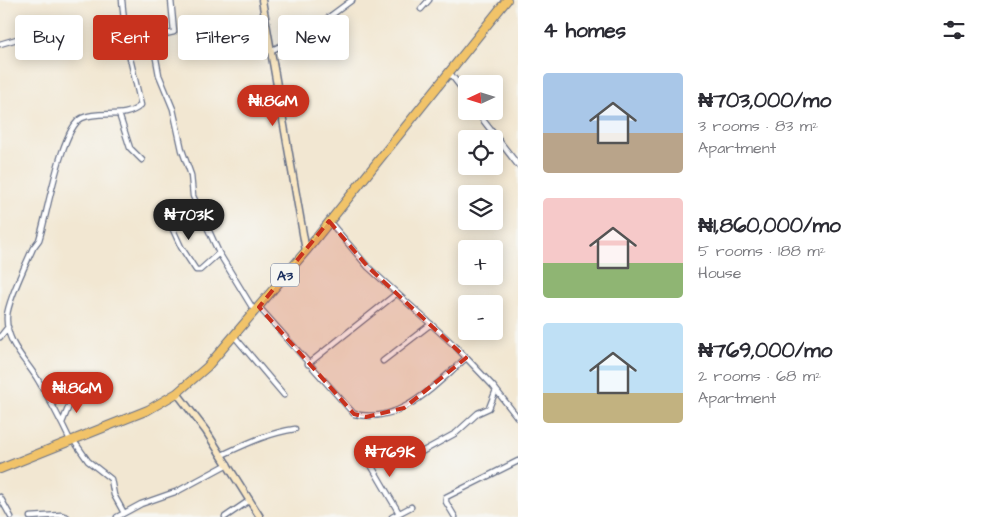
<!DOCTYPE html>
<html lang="en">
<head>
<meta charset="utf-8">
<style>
  :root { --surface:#fff; --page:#f7f7f7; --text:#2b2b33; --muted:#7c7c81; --accent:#c8321e }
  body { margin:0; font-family:"Architects Daughter",sans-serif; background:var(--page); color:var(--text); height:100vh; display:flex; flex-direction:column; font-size:19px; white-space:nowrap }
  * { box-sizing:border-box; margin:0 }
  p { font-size:16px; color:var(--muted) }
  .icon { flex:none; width:28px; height:28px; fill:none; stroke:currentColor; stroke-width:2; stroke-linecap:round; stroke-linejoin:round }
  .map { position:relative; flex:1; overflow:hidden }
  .sheet { display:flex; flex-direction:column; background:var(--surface); width:475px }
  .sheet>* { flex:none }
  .guide { position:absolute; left:15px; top:15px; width:428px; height:45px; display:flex; gap:10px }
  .needle { width:32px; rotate:266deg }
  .controls { position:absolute; left:458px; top:75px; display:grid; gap:10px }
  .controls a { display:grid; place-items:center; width:45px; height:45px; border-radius:5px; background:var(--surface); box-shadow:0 2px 12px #0003; font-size:25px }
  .price { position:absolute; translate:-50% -42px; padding:0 11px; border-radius:18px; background:var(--accent); color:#fff; font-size:16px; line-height:32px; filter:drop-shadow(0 1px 2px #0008) }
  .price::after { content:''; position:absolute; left:50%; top:30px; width:15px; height:11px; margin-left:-8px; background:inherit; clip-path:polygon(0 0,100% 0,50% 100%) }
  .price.current { background:#222; color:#fff }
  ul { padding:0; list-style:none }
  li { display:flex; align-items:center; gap:15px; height:125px; padding:0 25px }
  li span { display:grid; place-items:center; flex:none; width:140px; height:100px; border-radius:5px; color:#555 }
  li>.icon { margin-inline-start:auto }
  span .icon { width:60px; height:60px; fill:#fffc; stroke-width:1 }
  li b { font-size:21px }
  h2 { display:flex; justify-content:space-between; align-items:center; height:60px; padding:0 25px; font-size:21px }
  .chip { padding:0 18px; border-radius:5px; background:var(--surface); box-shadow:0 2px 12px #0003; font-size:18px; line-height:45px }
  .chip.current { background:var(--accent); color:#fff }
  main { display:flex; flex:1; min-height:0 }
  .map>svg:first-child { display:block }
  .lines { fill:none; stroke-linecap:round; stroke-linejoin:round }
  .street-casing { stroke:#666f87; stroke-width:7 }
  .secondary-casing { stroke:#666f87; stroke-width:9 }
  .highway-casing { stroke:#666f87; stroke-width:10 }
  .street { stroke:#fff; stroke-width:4.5 }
  .secondary { stroke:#f9e7c3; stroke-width:6 }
  .highway { stroke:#f1c369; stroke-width:8 }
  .marked { fill:#c8321e; fill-opacity:0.2; stroke:#c8321e; stroke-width:4; stroke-dasharray:10 6; stroke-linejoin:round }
  .labels { text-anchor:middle; stroke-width:4; stroke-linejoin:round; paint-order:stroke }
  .shield { fill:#f6f6f2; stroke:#5d6b8a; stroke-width:1 }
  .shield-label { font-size:14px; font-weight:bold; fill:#1b2f5e }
</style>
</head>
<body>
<main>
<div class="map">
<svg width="518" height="517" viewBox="0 0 518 517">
  <rect width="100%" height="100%" fill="#f6f6f2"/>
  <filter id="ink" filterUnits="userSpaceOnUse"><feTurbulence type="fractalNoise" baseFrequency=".02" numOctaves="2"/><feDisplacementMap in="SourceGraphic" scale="10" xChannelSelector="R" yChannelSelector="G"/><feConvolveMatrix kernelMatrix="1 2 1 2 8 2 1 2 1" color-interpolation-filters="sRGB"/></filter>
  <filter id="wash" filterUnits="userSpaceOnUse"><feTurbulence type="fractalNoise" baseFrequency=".0096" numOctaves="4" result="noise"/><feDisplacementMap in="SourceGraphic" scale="20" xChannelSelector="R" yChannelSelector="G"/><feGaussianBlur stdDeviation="1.12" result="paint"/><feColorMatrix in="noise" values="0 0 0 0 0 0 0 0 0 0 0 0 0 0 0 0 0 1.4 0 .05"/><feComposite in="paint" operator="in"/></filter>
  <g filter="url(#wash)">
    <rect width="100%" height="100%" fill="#f2e7d2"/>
  </g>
  <g filter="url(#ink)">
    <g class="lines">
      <defs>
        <path id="street" d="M421,9L429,0
          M152,37L174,32L171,0
          M126,41L152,37L159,75L173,109L182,150L191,175L193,196L219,253L255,312
          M0,44L17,39
          M270,51L306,34L352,0
          M449,72L466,94
          M476,111L518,165
          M119,114L130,148L142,160
          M164,210L181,247L196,270H200L219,253
          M329,221L368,267L455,346L493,386L518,418
          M259,307L354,414C400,425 434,386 466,358
          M234,336L284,395
          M0,337L8,327
          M383,361L431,324
          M308,364L396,294
          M62,423L73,396
          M74,441L88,461L111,479L114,495L124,513
          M71,442C61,421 50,400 38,380C26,360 5,342 7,316C8,300 26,264 33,248L39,240C47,216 61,128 82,118C101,109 124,121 141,105L126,41L122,0
          M364,453L399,513
          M222,455C246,444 268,433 295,429
          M407,460L456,433L478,413L489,408L496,390
          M0,497L11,517
          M30,517L61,515L67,517
          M117,517L141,504L178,491L228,464
          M225,517L250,500
          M392,517L411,507
          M455,517L446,502V497L518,461"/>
        <path id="secondary" d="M262,0L306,251
          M177,393L206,431L260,517"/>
        <path id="highway" d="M0,469L148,410L177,393L207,367L306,251L507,0"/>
      </defs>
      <use href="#street" class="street-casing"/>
      <use href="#secondary" class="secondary-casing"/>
      <use href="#highway" class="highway-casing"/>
      <use href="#street" class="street"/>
      <use href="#secondary" class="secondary"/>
      <use href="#highway" class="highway"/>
    </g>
  </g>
  <path class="marked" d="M329,221L368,267L466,358L404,408L366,417L354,414L259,307Z"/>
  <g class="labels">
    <rect class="shield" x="271" y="263.5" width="28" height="23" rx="4"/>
    <g class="shield-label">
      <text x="285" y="280">A3</text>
    </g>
  </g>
</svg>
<div class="controls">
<a><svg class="needle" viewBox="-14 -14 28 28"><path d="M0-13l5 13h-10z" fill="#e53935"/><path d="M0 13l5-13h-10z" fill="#7c7c81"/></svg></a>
<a><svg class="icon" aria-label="locate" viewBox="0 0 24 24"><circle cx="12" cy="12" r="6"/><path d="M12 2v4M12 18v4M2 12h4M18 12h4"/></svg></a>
<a><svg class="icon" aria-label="layers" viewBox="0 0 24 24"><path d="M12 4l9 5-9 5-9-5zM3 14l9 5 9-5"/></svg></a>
<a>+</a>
<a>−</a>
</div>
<b class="price" style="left:273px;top:127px">₦1.86M</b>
<b class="price current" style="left:189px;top:241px">₦703K</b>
<b class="price" style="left:77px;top:414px">₦1.86M</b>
<b class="price" style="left:390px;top:478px">₦769K</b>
<div class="guide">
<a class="chip">Buy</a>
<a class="chip current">Rent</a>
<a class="chip">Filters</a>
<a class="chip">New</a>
</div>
</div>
<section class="sheet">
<h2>4 homes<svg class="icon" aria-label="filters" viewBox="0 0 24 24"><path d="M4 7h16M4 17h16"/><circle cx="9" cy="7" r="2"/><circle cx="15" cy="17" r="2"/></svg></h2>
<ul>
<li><span style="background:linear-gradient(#a9c7e8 60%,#b9a48a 0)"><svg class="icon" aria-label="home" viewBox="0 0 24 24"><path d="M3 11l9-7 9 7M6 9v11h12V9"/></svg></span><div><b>₦703,000/mo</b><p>3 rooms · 83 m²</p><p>Apartment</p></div></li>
<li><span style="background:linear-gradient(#f6c9c9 65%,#8fb573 0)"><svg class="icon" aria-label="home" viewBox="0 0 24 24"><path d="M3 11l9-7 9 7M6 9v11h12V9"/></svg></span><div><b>₦1,860,000/mo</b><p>5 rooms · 188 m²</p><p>House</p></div></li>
<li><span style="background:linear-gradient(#bfe0f5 70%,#c2b280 0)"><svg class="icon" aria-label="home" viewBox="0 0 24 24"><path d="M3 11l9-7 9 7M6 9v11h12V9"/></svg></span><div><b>₦769,000/mo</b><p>2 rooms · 68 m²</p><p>Apartment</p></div></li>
</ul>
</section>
</main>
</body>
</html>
